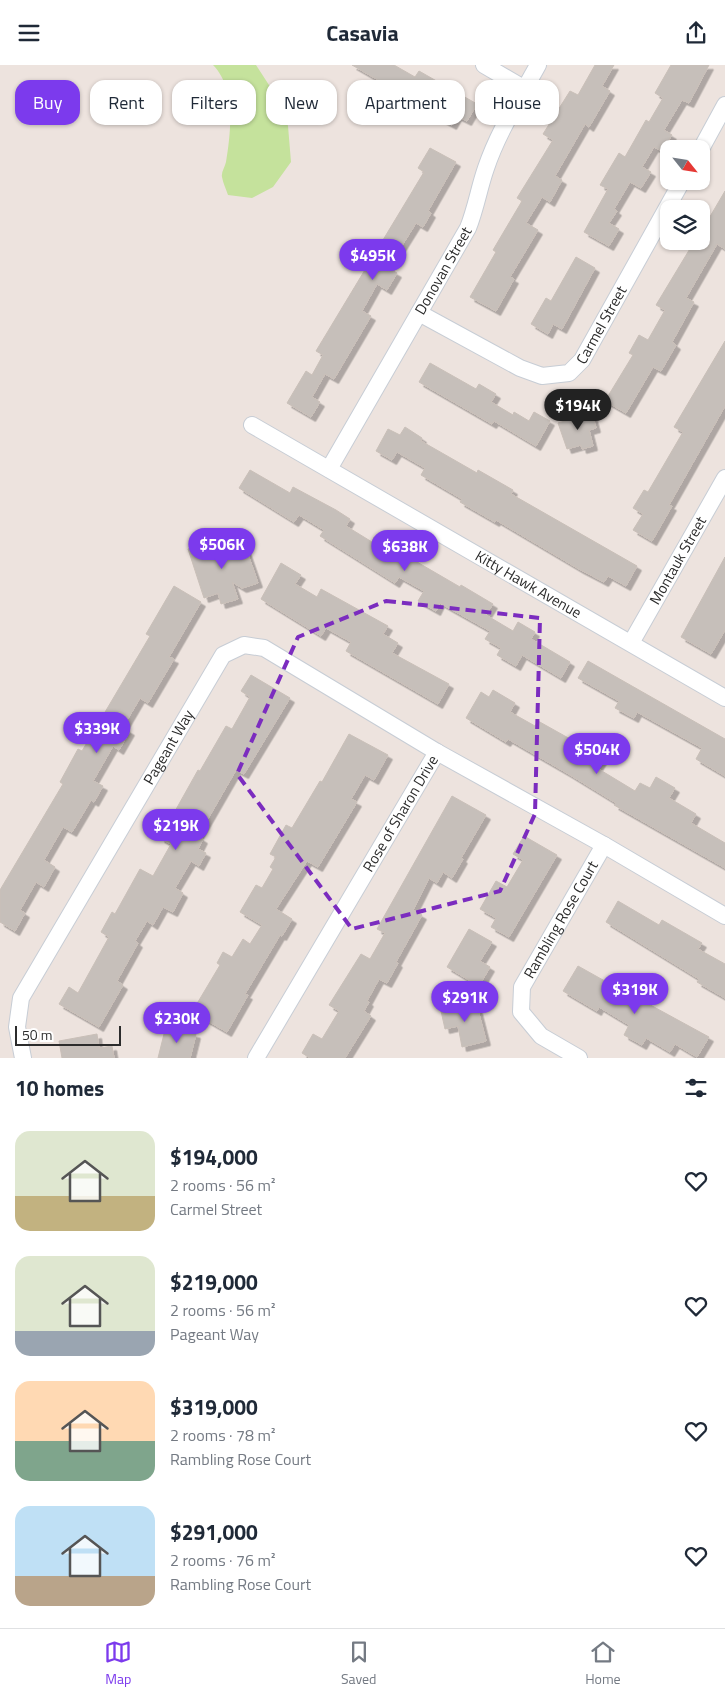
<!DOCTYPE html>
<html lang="en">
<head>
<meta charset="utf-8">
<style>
  :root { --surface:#fff; --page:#f6f6f7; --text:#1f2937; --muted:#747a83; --line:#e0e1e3; --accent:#7c3aed }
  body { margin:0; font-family:"Titillium Web",sans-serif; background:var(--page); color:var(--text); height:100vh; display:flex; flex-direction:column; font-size:19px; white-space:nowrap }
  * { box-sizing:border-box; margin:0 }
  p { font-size:16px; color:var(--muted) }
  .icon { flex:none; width:28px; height:28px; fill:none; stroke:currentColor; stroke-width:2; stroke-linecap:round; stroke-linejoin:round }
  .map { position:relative; height:993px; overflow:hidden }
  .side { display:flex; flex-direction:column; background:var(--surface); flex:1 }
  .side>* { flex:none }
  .hud { position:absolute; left:15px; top:15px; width:695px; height:45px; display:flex; gap:10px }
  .needle { width:32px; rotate:120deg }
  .controls { position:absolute; left:660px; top:75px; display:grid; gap:10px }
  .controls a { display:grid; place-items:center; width:50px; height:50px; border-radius:10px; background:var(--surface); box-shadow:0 1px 4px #0004; font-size:25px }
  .scale { position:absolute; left:15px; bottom:12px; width:106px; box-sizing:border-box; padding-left:5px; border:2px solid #2c2c2c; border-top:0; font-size:14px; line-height:18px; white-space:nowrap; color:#2c2c2c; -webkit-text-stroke:4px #fff; paint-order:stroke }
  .price { position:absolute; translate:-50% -42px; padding:0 11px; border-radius:18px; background:var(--accent); color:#fff; font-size:16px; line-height:32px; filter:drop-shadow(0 1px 2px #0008) }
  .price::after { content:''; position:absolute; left:50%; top:30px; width:15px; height:11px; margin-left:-8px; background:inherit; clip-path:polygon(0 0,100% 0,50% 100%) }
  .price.active { background:#222; color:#fff }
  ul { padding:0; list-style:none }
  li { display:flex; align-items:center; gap:15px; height:125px; padding:0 15px }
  li span { display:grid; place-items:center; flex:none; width:140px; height:100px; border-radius:15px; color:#555 }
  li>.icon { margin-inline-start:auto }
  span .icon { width:60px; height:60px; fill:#fffc; stroke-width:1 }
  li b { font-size:21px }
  h2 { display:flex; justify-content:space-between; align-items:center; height:60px; padding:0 15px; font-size:21px }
  .tag { padding:0 18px; border-radius:15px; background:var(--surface); box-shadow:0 1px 4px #0004; font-size:18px; line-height:45px }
  .tag.active { background:var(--accent); color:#fff }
  header { display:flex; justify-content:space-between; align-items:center; height:65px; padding:0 15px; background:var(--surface); font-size:22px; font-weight:700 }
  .tabs { display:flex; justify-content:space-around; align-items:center; height:70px; border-top:1px solid var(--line); background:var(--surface); font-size:14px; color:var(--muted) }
  .tabs a { display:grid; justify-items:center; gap:2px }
  .tabs .active { color:var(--accent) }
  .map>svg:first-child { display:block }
  .green { fill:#c5e29c }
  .building { fill:#c6bfba; stroke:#c9bfb8; filter:url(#shadow) }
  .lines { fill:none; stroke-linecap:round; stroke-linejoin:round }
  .minor-casing { stroke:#c7cdd5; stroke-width:18 }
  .minor { stroke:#fff; stroke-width:16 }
  .marked { fill:none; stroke:#7b2cbf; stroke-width:4; stroke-dasharray:10 6; stroke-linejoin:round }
  .labels { text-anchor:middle; stroke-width:4.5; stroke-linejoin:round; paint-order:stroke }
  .street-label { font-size:15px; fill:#2c2c2c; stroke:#fff }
</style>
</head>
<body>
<header><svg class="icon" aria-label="menu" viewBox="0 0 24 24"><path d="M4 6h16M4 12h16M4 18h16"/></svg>Casavia<svg class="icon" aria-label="share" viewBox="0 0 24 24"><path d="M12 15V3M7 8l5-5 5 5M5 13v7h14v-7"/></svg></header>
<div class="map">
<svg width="725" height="993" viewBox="0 0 725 993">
  <defs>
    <filter id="shadow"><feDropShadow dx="4.5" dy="4.5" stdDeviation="0" flood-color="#0004"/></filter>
  </defs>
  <rect width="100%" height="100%" fill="#ede3de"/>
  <path class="green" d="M213,0H256L280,37L288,61L291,97L273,122L252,133L228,130C226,124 223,118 222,112C221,107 225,102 226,97C231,67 236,23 213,0Z"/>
  <path class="building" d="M352,0H394L415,12L419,6L477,39L467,56L457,51L452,60L433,50L436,45L409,29L403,39L383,27L387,20Z
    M595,0H614L602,21L610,26L589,62L585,59L555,111L562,115L550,137L542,132L526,158L538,165L510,212L514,214L496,246L470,232L496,187L493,185L522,136L517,133L553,75L543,69L570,26L578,30Z
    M671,0H709L689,38L682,35L664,65L672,70L662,86L654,82L642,102L651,107L641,123L630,117L614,144L617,146L609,158L619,164L609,181L584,167L608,124L600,120L619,88L625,92L646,55L649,57L663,33L655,28Z
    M430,83L456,97L428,146L431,148L423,162L416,158L388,203L397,208L387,225L377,219L362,246L371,251L334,314L325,309L312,332L320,337L311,352L287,338L306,306L312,310L323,290L316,286L424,107L418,103Z
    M725,126V184L717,179L686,233L694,237L672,277L676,280L661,306L653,302L626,348L605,336L633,290L629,288L639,270L648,275L665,245L656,240L694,177L701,176V167Z
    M576,192L595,203L562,264L553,259L548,269L531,259L546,233L551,236Z
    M725,276V341L669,440L672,441L652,476L633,465L643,449L633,443L644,425L648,427L683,367L674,362Z
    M430,298L476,324L479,319L496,329L491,337L513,350L514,347L529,356L534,347L550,356L536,381L494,356L492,359L419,317Z
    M592,348L596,363L589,365L593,381L582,384L581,380L567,384L558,358Z
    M405,362L422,373L421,376L477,408L478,405L513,425L511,429L637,501L626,521L608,511L604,517L579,504L496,455L495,457L460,437L462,434L421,410L425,403L397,387L392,395L376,386L388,364L400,370Z
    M250,405L290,428L293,422L336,445L350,454L346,461L372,477L374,472L460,522L461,520L493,539L486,550L513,566L518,557L535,567L531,574L570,597L561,613L522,590L516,601L497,590L501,583L485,574L490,566L440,538L436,546L418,536L424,526L399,512L395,518L320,471L324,465L299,450L294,457L239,423Z
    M216,474L221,489L245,481L258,518L242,523L232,517L238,534L221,539L218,528L204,533L188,484Z
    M725,492V565L711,589L681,572Z
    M281,498L301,510L295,519L317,532L321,524L388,561L383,569L398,578L392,588L449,619L438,639L346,586L351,577L326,563L321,571L261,534Z
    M174,521L201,537L169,592L174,594L148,638L140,633L123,662L130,666L119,685L113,681L93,716L103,721L94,737L91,735L72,767L63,762L44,795L55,802L44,822L36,817L20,845L25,848L15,866L0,857V825L63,719L60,717L78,684L82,686L150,571L146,569Z
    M588,596L725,674V711L696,694L702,683L637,647L634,653L615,643L619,636L578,613Z
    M251,610L290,633L244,709L236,705L198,771L203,774L198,784L206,788L199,801L191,796L175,823L183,828L173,847L163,842L153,860L147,856L135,876L138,878L117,916L123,920L99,962L59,939L69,922L78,928L109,872L101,867L112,847L115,849L140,804L153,811L171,779L160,773L198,705L200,706L226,661L232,664L250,632L241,626Z
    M493,625L515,638L510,647L535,661L538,656L572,675L571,677L602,695L597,703L635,726L640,718L650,723L656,712L675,723L669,733L696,749L691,758L725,778V803L614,740L616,738L567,708L508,674L506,677L466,653L481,627L489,632Z
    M349,669L388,690L374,715L365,710L351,734L357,737L318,802L307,796L276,844L292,854L282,871L280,870L245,929L248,930L227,967L192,947L220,900L217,898L223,887L232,892L243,874L250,879L262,860L240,847L256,820L262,823L273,804L270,802L276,792L270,789L286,760L292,763L320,716L322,717Z
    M452,731L486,750L461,793L463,794L452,813L443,807L437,818L429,813L413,845L422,850L396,897L398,898L387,918L379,914L367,936L369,937L364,946L371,951L345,993H310L302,988L313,969L322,974L339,946L329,940L361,889L370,894L385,868L377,864Z
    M524,771L557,790L509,872L491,862L496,853L480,844L496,816L507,822L523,795L513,789Z
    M618,836L659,860L662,855L702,878L698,884L725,899V933L697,917L699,914L606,857Z
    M469,864L492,877L480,896L490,902L479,921L447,902Z
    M578,901L612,920L609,925L629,936L632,930L709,972L697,992L675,979L670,987L646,973L642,980L624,970L629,960L599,942L597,946L563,926Z
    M476,937L486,976L462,982L458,961L445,964L441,946Z
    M166,961L196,969L190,993H158Z
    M97,969L99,983L112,981L114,993H62L59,976Z"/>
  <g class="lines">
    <defs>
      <g id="minor">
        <path d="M484,0L525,24"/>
        <path d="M701,84L725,40"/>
        <path id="s1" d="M419,248L520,303L542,311L569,308L582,295L682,116"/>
        <path id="s2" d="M252,360L725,633"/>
        <path id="s3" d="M329,404L468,163C476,143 479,123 486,103C498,67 520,33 538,0"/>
        <path id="s4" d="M631,578L725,413"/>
        <path id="s5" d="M23,993L17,962L21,933L223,590L244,580L264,583L437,687L604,780L725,851"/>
        <path id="s6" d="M256,993L437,687"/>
        <path id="s7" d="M579,993L541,971L521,947L522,922L604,780"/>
      </g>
    </defs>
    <use href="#minor" class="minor-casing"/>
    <use href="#minor" class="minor"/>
  </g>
  <path class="marked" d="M386,536L540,553L535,749L500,826L352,864L237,709L298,572Z"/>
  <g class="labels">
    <g class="street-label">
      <text dy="5" stroke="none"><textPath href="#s3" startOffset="229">Donovan Street</textPath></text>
      <text dy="5" stroke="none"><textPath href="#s1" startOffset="224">Carmel Street</textPath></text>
      <text dy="5" stroke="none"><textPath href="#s4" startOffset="95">Montauk Street</textPath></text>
      <text dy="5" stroke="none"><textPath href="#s2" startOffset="319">Kitty Hawk Avenue</textPath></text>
      <text dy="5" stroke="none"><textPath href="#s5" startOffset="352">Pageant Way</textPath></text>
      <text dy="5" stroke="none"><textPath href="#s6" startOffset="284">Rose of Sharon Drive</textPath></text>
      <text dy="5" stroke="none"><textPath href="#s7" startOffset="178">Rambling Rose Court</textPath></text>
    </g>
  </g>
</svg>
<div class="controls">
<a><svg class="needle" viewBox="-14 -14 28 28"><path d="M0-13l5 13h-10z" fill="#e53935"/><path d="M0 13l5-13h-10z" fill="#747a83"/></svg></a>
<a><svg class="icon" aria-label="layers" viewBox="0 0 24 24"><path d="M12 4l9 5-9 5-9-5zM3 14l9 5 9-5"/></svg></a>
</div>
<div class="scale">50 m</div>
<b class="price" style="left:373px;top:216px">$495K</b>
<b class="price active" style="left:578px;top:366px">$194K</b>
<b class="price" style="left:222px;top:505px">$506K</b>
<b class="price" style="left:405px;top:507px">$638K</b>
<b class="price" style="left:97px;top:689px">$339K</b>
<b class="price" style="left:597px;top:710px">$504K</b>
<b class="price" style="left:176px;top:786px">$219K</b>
<b class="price" style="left:635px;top:950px">$319K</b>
<b class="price" style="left:465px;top:958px">$291K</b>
<b class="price" style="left:177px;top:979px">$230K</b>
<div class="hud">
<a class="tag active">Buy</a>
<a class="tag">Rent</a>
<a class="tag">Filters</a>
<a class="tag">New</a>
<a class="tag">Apartment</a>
<a class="tag">House</a>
</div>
</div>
<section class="side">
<h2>10 homes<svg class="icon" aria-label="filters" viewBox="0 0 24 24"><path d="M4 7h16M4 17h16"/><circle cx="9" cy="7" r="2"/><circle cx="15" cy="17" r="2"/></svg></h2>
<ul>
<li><span style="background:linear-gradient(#dfe7d0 65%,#c2b280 0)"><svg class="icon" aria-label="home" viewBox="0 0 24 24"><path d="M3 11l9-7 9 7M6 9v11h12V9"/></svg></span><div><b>$194,000</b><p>2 rooms · 56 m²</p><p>Carmel Street</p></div><svg class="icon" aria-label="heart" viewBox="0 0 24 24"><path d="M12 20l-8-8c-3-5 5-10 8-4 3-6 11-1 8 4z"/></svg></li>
<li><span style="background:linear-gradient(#dfe7d0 75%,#9aa5b1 0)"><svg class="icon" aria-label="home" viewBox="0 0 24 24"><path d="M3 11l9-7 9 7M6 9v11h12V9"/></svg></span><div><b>$219,000</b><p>2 rooms · 56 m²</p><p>Pageant Way</p></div><svg class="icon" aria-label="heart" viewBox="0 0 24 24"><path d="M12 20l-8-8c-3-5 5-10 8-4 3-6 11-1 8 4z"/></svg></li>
<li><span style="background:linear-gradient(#ffd9b3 60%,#7fa58c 0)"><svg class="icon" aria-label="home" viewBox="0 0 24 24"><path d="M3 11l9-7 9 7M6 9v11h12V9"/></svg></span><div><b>$319,000</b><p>2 rooms · 78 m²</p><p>Rambling Rose Court</p></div><svg class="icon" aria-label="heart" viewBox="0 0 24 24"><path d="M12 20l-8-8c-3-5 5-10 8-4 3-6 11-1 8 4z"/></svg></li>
<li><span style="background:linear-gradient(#bfe0f5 70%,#b9a48a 0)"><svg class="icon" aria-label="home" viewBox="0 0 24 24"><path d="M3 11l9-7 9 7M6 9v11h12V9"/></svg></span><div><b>$291,000</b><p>2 rooms · 76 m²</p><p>Rambling Rose Court</p></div><svg class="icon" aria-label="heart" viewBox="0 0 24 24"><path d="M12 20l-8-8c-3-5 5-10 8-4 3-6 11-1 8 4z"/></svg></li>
</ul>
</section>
<nav class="tabs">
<a class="active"><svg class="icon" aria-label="map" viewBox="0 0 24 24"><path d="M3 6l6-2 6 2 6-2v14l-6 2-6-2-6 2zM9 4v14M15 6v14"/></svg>Map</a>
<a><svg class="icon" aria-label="saved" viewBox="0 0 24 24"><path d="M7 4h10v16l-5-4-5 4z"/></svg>Saved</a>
<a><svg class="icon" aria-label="home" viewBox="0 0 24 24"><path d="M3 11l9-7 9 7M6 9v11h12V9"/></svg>Home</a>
</nav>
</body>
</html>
